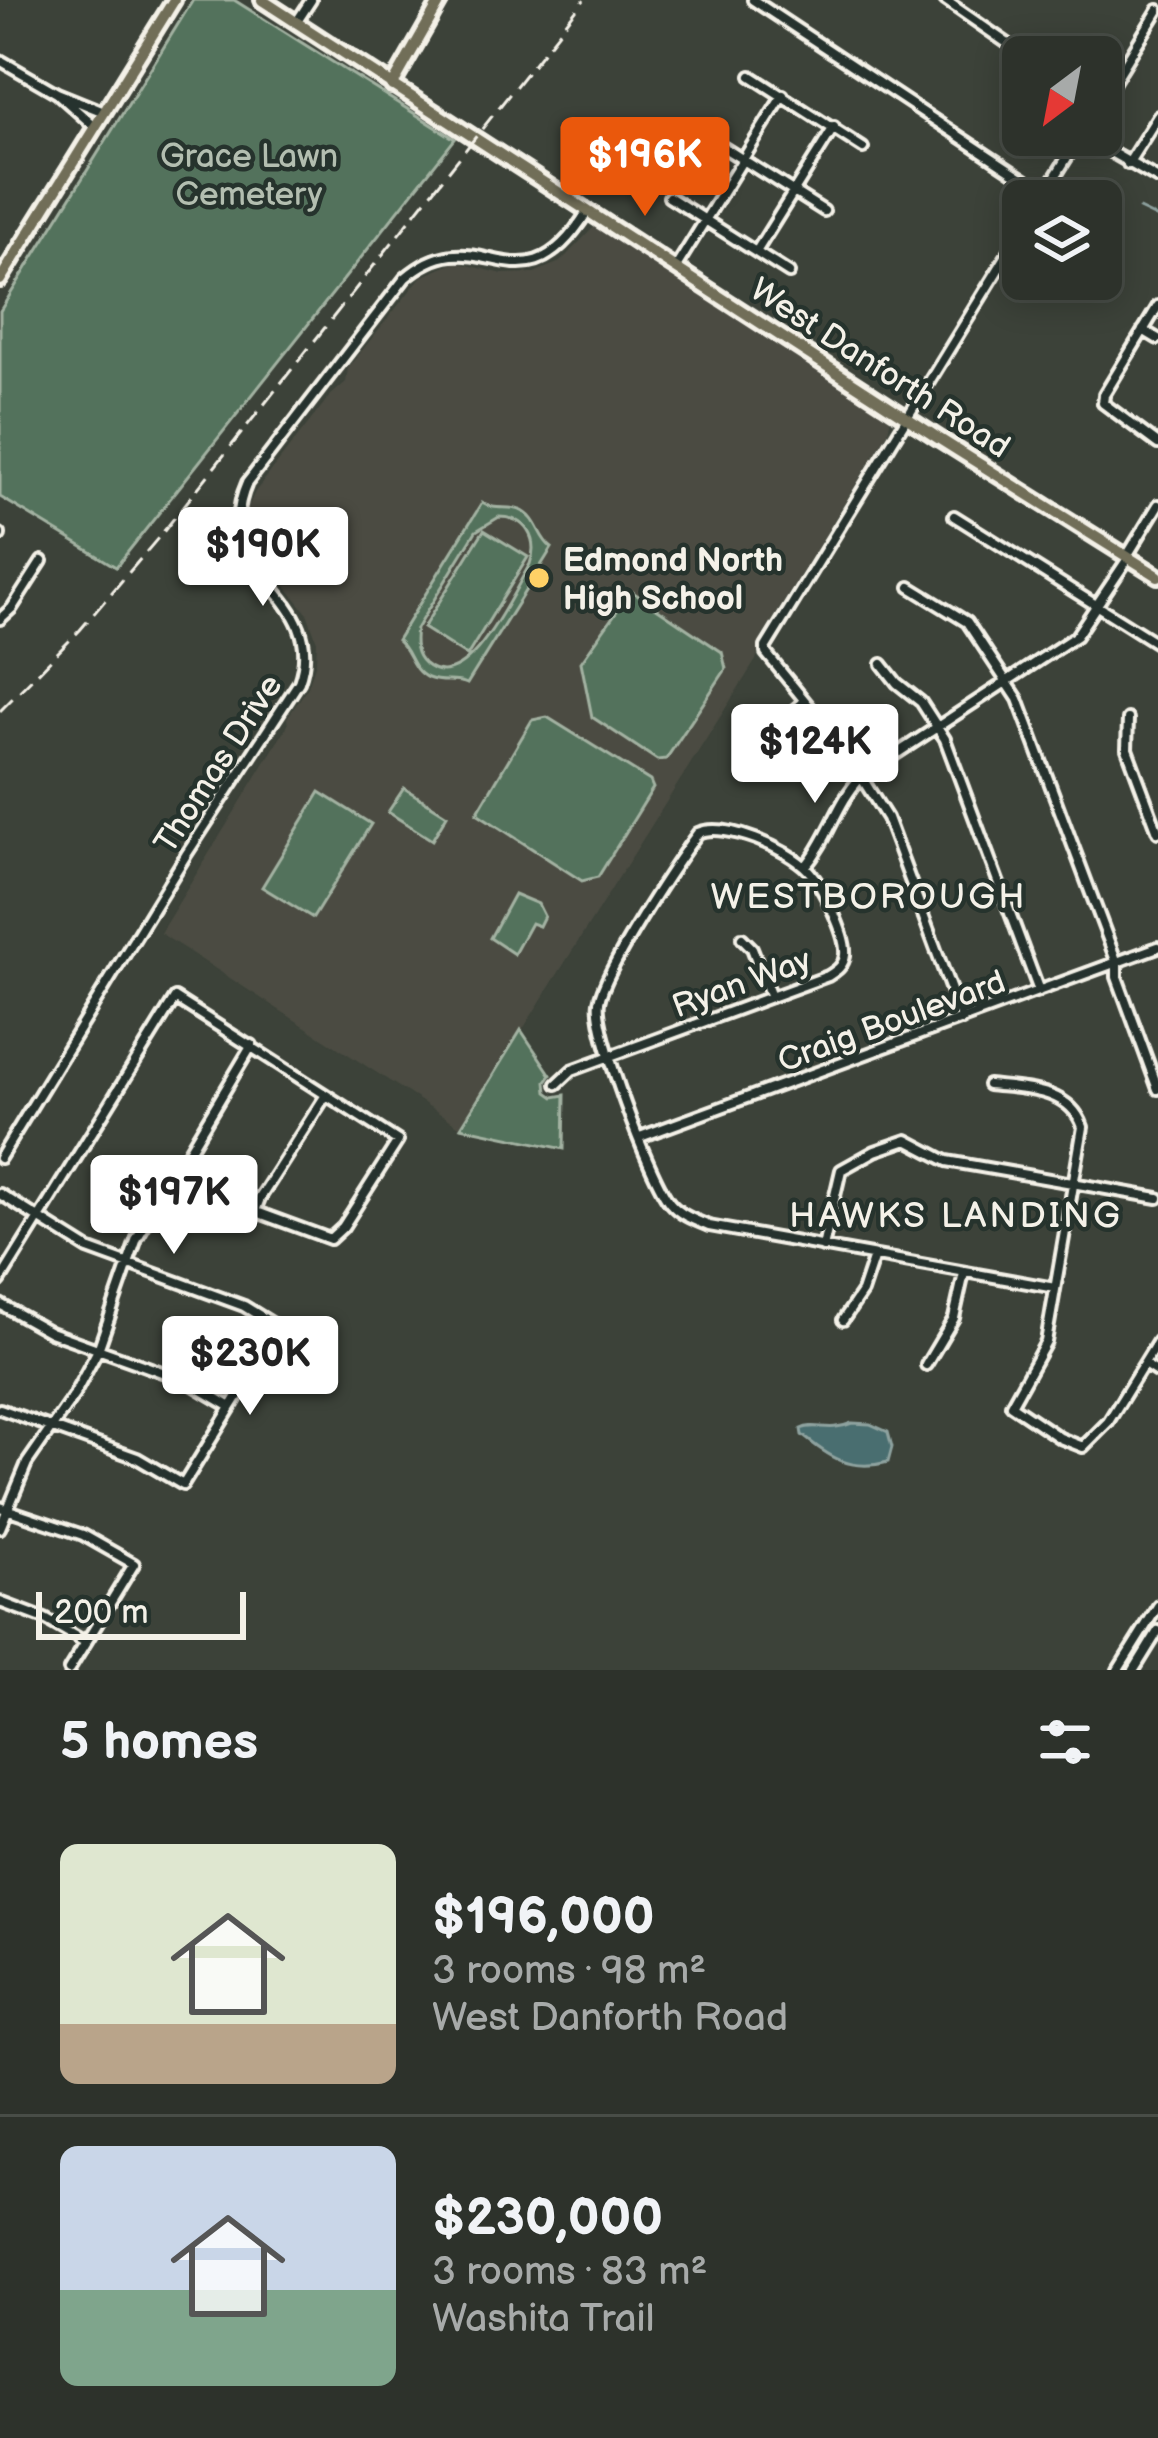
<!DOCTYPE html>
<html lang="en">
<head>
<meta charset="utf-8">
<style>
  :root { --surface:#2d322b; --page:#353a33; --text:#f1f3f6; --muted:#a7aaa9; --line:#484d47; --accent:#ea580c }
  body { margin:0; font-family:"Balsamiq Sans",sans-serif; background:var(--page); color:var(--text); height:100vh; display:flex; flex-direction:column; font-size:45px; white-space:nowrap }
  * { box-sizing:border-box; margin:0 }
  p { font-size:39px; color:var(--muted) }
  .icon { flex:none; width:66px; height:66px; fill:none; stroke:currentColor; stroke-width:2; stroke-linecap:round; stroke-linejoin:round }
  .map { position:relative; height:1670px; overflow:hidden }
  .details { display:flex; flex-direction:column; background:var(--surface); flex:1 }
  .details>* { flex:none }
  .needle { width:78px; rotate:212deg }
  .buttons { position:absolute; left:1002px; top:36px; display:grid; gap:24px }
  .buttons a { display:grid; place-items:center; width:120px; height:120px; border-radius:18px; background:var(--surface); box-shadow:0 6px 30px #0003,0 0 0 3px var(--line); font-size:60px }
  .scale { position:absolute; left:36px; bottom:30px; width:210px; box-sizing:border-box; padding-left:12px; border:6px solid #f4f1e8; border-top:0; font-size:33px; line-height:42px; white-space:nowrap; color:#f4f1e8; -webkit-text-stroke:9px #26332d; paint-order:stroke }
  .price { position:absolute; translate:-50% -102px; padding:0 27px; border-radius:12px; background:#fff; color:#222; font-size:39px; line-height:78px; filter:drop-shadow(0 3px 6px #0008) }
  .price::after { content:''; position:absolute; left:50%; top:72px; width:36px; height:27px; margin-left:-18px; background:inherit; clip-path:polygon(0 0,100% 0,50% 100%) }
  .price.active { background:var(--accent); color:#fff }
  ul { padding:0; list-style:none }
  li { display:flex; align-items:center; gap:36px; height:300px; padding:0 60px }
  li+li { border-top:3px solid var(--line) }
  li span { display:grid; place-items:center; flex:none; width:336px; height:240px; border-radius:18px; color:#555 }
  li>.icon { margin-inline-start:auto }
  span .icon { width:144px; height:144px; fill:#fffc; stroke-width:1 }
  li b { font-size:51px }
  h2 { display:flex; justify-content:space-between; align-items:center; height:144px; padding:0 60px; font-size:51px }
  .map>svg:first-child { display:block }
  .built { fill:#4b4c42 }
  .green { fill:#52725b; stroke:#a3b2a2; stroke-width:3; fill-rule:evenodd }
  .water { fill:#4a6e6f; stroke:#8ea29f; stroke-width:3 }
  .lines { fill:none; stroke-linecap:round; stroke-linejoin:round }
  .stream { stroke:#8ea29f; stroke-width:3 }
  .minor-casing { stroke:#f4f1e8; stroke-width:16 }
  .major-casing { stroke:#f4f1e8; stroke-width:20 }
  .minor { stroke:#26332d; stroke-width:8 }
  .major { stroke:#716e59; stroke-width:10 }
  .rail { stroke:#f4f1e8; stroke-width:3; stroke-dasharray:18 9; stroke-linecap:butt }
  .poi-dot { fill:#ffd166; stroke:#26332d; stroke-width:4.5 }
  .labels { text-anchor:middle; stroke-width:9; stroke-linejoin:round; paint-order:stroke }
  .park-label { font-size:33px; fill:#b3beb0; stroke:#26332d }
  .street-label { font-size:33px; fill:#f4f1e8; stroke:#26332d }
  .poi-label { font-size:33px; font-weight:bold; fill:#f4f1e8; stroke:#26332d; text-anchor:start }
  .neighbourhood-label { font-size:36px; letter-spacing:3px; fill:#f4f1e8; stroke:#26332d }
</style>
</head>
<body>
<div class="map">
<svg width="1158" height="1670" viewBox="0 0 1158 1670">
  <rect width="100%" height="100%" fill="#3c4239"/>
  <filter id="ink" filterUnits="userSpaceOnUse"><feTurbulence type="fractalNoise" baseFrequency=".00833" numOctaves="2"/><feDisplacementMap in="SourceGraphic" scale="24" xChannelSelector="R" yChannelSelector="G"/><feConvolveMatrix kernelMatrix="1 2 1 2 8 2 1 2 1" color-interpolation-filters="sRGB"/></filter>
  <g filter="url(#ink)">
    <path class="built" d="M596,225L888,416L890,421L888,432L762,637L756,660L461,1127L160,933L288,725L287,718L308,687L316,662L317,641L307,613L272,568L248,525V507L255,492L329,397L346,382L348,368L421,277L456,262L503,274L534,273L560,262Z"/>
    <path class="green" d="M193,0H234L455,139L116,567L0,497V311Z
      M482,503C494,511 509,505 520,510C539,518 537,537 552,548L467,684C454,678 442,684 428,678C410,670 411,651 397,640ZM499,517C526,517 539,539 530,564C513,592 466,699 425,664C414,654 414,642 416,629L476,531Z
      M484,530L528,557L467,656L423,628Z
      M631,591L722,652L726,669L666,759L657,760L592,717L581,662Z
      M547,717L650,781L653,788L598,877L582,881L477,813L532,720Z
      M404,788L447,815L432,840L388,812Z
      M320,792L371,824L313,918L262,887Z
      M514,894L538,904L544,916L539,926L531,923L514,954L490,938Z
      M521,1030L551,1075L546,1082L547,1092L554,1097L565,1095L564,1149L461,1127Z"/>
    <path class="water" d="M852,1423L870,1424L888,1432L892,1447L888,1462C850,1472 831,1458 802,1435L801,1429C816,1422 828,1433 852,1423Z"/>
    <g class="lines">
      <path class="stream" d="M1139,209L1158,218"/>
      <defs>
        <path id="minor" d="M753,0L1045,193
          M945,0L1027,57
          M296,23L311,0
          M0,60L57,93
          M751,76L863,148
          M1101,103L1158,10
          M95,127L57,93L104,112
          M1081,135L1158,179
          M715,142L824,211
          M1128,164L1158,116
          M669,197L789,273
          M1040,201L1081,135
          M756,252L834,127
          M676,267L783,95
          M1158,306L1104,395L1103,403L1158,444
          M1143,330L1158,339
          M954,516L1158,644
          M0,535V534
          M1127,556L1158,505
          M910,587L967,622L1018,699L1117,963V977L1158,1089
          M0,619L12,608L42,561
          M882,664L897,683L921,702L945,739L1039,991
          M1128,719L1127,749L1158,832
          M764,748L787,716L805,701
          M805,867C829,839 836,804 861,777L1076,636L1129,557
          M742,938L752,948L771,997
          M962,1020L887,818L841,745L766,653V647L1023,229
          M557,1084L572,1070L828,976C836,971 844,966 845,955C847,935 822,885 808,870C788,849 725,821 698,833C675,864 605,969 599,1002C594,1030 650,1179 670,1203C680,1215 694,1220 709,1226L1055,1288
          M988,1085C1023,1089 1070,1088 1083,1127L1046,1342L1011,1405L1060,1438L1083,1447L1108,1422L1158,1341
          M640,1137L1158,947
          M0,1158L186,855L299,682C331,592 206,576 247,483L405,278C482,211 519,321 587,212
          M0,1194L88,1249L244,1306L325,1356
          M255,1211L260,1198L326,1095
          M823,1247L841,1170L875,1151L907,1140L947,1161L1158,1198
          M0,1281L175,998L398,1141L343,1227L330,1239L232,1203L177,1170
          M0,1304L50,1332L187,1381L231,1407
          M843,1320L862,1292L874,1256
          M1144,1364L1158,1373
          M926,1365L954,1318L964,1273
          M0,1409L137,1458L183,1485L280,1328
          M0,1507L83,1535L134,1564L69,1670
          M0,1528L27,1463L74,1395L98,1350L137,1238L252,1045
          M0,1602L45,1619L85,1642
          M1118,1670L1158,1606
          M1134,1670L1158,1631"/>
        <path id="major" d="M262,0L938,438L1158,576
          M392,86L441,0
          M0,280L174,0"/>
      </defs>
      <use href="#minor" class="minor-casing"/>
      <use href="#major" class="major-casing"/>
      <use href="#minor" class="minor"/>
      <use href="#major" class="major"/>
      <path class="rail" d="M0,711L80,630L164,531L584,0"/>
    </g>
  </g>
  <circle class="poi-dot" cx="539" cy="578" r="12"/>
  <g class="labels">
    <g class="park-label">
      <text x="249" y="167">Grace Lawn<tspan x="249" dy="38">Cemetery</tspan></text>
    </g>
    <g class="street-label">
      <text transform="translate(881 367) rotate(33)" y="12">West Danforth Road</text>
      <text transform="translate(217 763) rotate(-57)" y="12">Thomas Drive</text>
      <text transform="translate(741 982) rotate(-20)" y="12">Ryan Way</text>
      <text transform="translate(891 1020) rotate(-20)" y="12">Craig Boulevard</text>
    </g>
    <g class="poi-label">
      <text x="563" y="571">Edmond North<tspan x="563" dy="38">High School</tspan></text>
    </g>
    <g class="neighbourhood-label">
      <text x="869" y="908">WESTBOROUGH</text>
      <text x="956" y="1227">HAWKS LANDING</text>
    </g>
  </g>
</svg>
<div class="buttons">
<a><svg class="needle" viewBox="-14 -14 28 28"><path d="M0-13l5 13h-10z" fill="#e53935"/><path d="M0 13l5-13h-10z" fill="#a7aaa9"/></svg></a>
<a><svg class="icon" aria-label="layers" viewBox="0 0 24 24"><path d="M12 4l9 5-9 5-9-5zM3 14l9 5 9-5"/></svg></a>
</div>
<div class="scale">200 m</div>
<b class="price active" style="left:645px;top:219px">$196K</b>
<b class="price" style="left:263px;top:609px">$190K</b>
<b class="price" style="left:815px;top:806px">$124K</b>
<b class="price" style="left:174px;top:1257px">$197K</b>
<b class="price" style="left:250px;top:1418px">$230K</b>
</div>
<section class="details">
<h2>5 homes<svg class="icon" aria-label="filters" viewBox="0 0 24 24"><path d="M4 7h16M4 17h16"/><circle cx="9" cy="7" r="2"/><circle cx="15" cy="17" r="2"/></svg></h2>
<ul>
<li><span style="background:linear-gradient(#dfe7d0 75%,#b9a48a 0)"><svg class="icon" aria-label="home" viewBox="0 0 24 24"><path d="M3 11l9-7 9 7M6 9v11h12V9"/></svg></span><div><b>$196,000</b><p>3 rooms · 98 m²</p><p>West Danforth Road</p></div></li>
<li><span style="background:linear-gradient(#c9d6e8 60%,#7fa58c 0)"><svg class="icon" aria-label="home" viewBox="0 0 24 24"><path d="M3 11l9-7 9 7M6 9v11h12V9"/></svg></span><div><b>$230,000</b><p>3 rooms · 83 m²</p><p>Washita Trail</p></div></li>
</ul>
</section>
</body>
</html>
